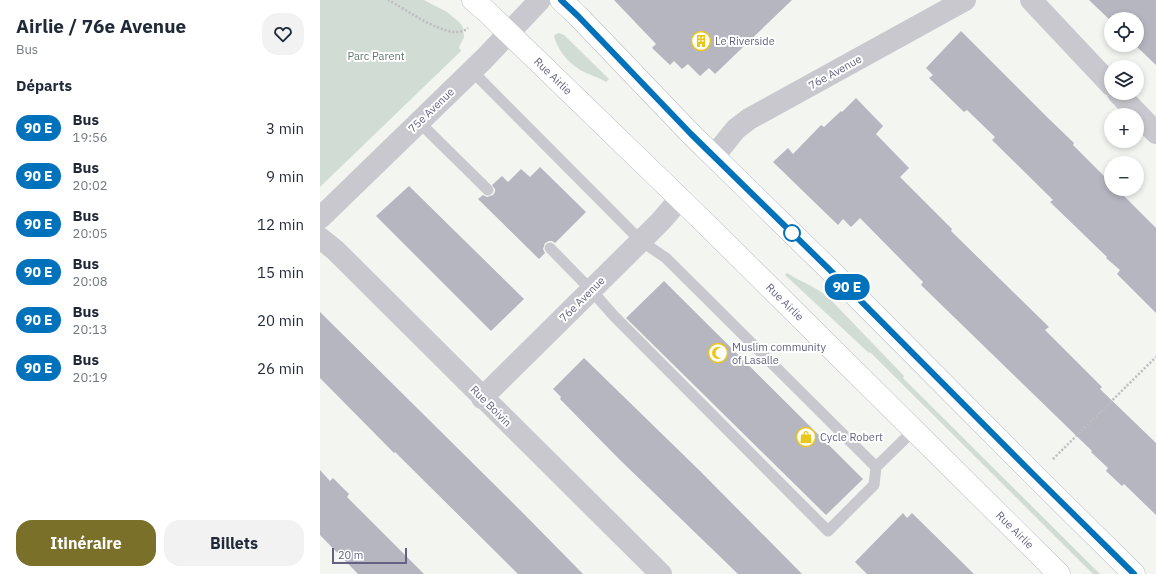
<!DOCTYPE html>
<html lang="fr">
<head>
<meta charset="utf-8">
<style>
	:root { --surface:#fff; --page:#f2f2f3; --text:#1f2937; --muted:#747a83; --accent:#7a702a }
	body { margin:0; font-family:"IBM Plex Sans",sans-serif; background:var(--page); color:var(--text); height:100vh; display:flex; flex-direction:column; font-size:15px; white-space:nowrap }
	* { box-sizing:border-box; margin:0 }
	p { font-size:13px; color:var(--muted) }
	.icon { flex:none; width:22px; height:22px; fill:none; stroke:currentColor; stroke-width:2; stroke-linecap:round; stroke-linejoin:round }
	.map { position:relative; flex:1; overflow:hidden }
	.side { display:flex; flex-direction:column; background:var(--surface); width:320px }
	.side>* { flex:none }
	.badge { padding:0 8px; border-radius:13px; font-size:14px; line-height:26px }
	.buttons { position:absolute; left:784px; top:12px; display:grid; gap:8px }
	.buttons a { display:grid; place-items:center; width:40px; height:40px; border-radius:50%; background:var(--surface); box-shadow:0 2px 6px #0003; font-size:20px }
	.scale { position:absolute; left:12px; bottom:10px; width:75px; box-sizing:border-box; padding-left:4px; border:2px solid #636282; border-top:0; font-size:11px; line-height:14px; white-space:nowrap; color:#636282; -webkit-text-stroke:3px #fff; paint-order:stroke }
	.map>.badge { position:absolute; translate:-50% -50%; box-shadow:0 0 0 2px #fff }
	h2 { padding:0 16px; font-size:15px; line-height:36px }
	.round { display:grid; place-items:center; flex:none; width:42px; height:42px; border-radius:16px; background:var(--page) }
	.head { display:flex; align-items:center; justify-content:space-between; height:68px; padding:0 16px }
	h1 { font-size:19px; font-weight:700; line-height:30px }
	.action { display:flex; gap:8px; margin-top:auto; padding:8px 16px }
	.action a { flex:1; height:46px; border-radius:16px; background:var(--accent); color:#fff; font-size:16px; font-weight:700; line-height:46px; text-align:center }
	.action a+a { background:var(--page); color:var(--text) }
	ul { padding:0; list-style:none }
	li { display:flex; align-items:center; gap:12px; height:48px; padding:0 16px }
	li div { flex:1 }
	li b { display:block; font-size:15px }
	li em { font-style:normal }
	li .badge { min-width:44px; font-weight:700; text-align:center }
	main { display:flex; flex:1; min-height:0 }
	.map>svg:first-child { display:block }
</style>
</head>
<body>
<main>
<section class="side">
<div class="head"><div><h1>Airlie / 76e Avenue</h1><p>Bus</p></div><a class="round"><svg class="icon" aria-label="heart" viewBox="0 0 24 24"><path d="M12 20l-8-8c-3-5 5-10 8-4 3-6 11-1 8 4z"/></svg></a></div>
<h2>Départs</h2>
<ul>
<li><span class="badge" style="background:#0072bc;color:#fff">90 E</span><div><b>Bus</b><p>19:56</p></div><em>3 min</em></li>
<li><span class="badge" style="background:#0072bc;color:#fff">90 E</span><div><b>Bus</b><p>20:02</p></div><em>9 min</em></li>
<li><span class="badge" style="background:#0072bc;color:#fff">90 E</span><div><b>Bus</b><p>20:05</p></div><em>12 min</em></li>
<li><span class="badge" style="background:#0072bc;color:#fff">90 E</span><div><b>Bus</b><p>20:08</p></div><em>15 min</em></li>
<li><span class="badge" style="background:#0072bc;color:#fff">90 E</span><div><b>Bus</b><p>20:13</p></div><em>20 min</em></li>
<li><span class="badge" style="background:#0072bc;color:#fff">90 E</span><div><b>Bus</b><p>20:19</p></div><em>26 min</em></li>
</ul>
<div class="action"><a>Itinéraire</a><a>Billets</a></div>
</section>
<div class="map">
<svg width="836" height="574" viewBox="0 0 836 574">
	<rect width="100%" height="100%" fill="#f2f5f0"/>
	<path fill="#d1dcd4" d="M 0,0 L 104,0 L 127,12 L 139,22 L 143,27 L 144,37 L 139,47 L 141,51 L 0,187 Z
		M 239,33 L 244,35 L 289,79 L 286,82 C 280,78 273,76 266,73 C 251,66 238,52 234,36 L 236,34 Z
		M 467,273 C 481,282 497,287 509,298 L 584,376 L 583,378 L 780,574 L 773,574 L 550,352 L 549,353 L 465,275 Z"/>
	<path fill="#b5b6c0" d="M 294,0 L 472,0 L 395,74 L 389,68 L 380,76 L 368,64 L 362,69 L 354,61 L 350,65 L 332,48 L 336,44 Z
		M 769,0 L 836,0 L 836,65 L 815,45 L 817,45 L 817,19 L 791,19 L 791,21 Z
		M 641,31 L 728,118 L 754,143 L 753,145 L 791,183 L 791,189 L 797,189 L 836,228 L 836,313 L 797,274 L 800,270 L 786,258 L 787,257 L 730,202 L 733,200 L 672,140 L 675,137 L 647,110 L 644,112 L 609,78 L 613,75 L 606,68 Z
		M 536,98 L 563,126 L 556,134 L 589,168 L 580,177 L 632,229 L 631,231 L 729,327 L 725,330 L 782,387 L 780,389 L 836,443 L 836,515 L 804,484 L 802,486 L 786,471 L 788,468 L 771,452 L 772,451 L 601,285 L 603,282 L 540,218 L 531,227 L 523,219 L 518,225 L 453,162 L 468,148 L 473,154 L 501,125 L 504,127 L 521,111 L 522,112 Z
		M 220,167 L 266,212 L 235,243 L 232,241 L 229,241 L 225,243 L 223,249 L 225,253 L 219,259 L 158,199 L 163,195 L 167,197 L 173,195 L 175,192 L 175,189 L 172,185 L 182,176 L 188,182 L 201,169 L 210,177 Z
		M 89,186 L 204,299 L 171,331 L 56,216 Z
		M 344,281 L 543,479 L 506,515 L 306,318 Z
		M 0,312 L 200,510 L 263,574 L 198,574 L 75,452 L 74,453 L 0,378 Z
		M 264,358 L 380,471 L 482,574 L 418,574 L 299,459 L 240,399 L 241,397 L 233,389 Z
		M 0,470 L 10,481 L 13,478 L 29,494 L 27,497 L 104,574 L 38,574 L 0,535 Z
		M 583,513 L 587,518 L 592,513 L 654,574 L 547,574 L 535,562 Z"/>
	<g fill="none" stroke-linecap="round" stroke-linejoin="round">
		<defs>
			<path id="secondary" d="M 153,0 L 166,11 L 383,221 L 739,574
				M 241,0 L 258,16 L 371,134 L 516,276 L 715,476 L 814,574"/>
		</defs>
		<use href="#secondary" stroke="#bdbcc4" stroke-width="23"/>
		<path stroke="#bdbdc0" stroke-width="2.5" stroke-dasharray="2 2" stroke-linecap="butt" d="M 68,0 C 85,8 131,44 148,28
			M 733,459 L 836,357"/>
		<path stroke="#c9c8ce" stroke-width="11" d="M 151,70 L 321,241 L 346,258 L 556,467 L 594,430
			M 99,122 L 168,190
			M 230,248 L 271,290 L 294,316 L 508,531 L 554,485 L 556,467"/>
		<path stroke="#c9c8ce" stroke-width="22" d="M 711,0 L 791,85
			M 798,93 L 836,133
			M 394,156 L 416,129 L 429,119 L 645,0
			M 0,238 L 15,250 L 341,574
			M 162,398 L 340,222 L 360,199"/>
		<path stroke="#c9c8ce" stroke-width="22" d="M 0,218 L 164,59 L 220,0"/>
		<use href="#secondary" stroke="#fff" stroke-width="22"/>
	</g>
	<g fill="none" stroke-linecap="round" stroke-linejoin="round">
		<defs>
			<path id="line" d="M 241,0 L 258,16 L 371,134 L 516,276 L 715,476 L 814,574"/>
		</defs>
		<use href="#line" stroke="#fff" stroke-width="9"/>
		<use href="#line" stroke="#0072bc" stroke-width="6"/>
	</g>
	<defs>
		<symbol id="building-ring" viewBox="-11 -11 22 22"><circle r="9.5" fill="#fff" stroke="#eac71b" stroke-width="1.5"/><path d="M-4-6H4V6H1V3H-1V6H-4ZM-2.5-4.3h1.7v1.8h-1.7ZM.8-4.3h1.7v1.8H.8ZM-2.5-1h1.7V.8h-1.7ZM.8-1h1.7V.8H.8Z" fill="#eac71b"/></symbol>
		<symbol id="mosque-ring" viewBox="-11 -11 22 22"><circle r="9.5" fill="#fff" stroke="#eac71b" stroke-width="1.5"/><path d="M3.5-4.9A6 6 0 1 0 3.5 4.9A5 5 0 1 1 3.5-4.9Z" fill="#eac71b"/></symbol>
		<symbol id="shop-ring" viewBox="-11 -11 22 22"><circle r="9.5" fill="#fff" stroke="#eac71b" stroke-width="1.5"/><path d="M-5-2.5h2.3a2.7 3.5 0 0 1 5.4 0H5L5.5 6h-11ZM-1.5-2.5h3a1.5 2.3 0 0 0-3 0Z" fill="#eac71b"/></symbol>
	</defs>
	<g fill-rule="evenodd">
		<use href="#building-ring" x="370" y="30" width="22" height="22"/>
		<use href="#mosque-ring" x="387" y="342" width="22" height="22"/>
		<use href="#shop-ring" x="475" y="426" width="22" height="22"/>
	</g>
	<circle fill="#fff" stroke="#0072bc" stroke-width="2" cx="472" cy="233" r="8"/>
	<g text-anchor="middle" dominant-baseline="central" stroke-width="4" stroke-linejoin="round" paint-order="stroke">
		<g font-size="11" fill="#636282" stroke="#fff" text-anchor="start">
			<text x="395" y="41">Le Riverside</text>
			<text x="412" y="347">Muslim community<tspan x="412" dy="13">of Lasalle</tspan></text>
			<text x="500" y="437">Cycle Robert</text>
		</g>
		<g font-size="11" fill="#61796b" stroke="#fff">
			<text x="56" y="56">Parc Parent</text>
		</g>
		<g font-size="11" fill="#636282" stroke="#fff">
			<text transform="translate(515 72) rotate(-29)">76e Avenue</text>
			<text transform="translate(233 76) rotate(44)">Rue Airlie</text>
			<text transform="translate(111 110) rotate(-44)">75e Avenue</text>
			<text transform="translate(262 299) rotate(-45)">76e Avenue</text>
			<text transform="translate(465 302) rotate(45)">Rue Airlie</text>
			<text transform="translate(171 406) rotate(45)">Rue Boivin</text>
			<text transform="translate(695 530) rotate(45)">Rue Airlie</text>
		</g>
	</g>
</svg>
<div class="buttons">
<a><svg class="icon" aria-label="locate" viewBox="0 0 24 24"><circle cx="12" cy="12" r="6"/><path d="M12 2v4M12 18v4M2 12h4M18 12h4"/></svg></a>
<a><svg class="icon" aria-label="layers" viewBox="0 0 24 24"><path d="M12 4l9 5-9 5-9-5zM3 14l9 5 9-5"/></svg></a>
<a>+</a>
<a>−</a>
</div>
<div class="scale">20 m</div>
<b class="badge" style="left:527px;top:287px;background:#0072bc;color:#fff">90 E</b>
</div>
</main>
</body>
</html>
